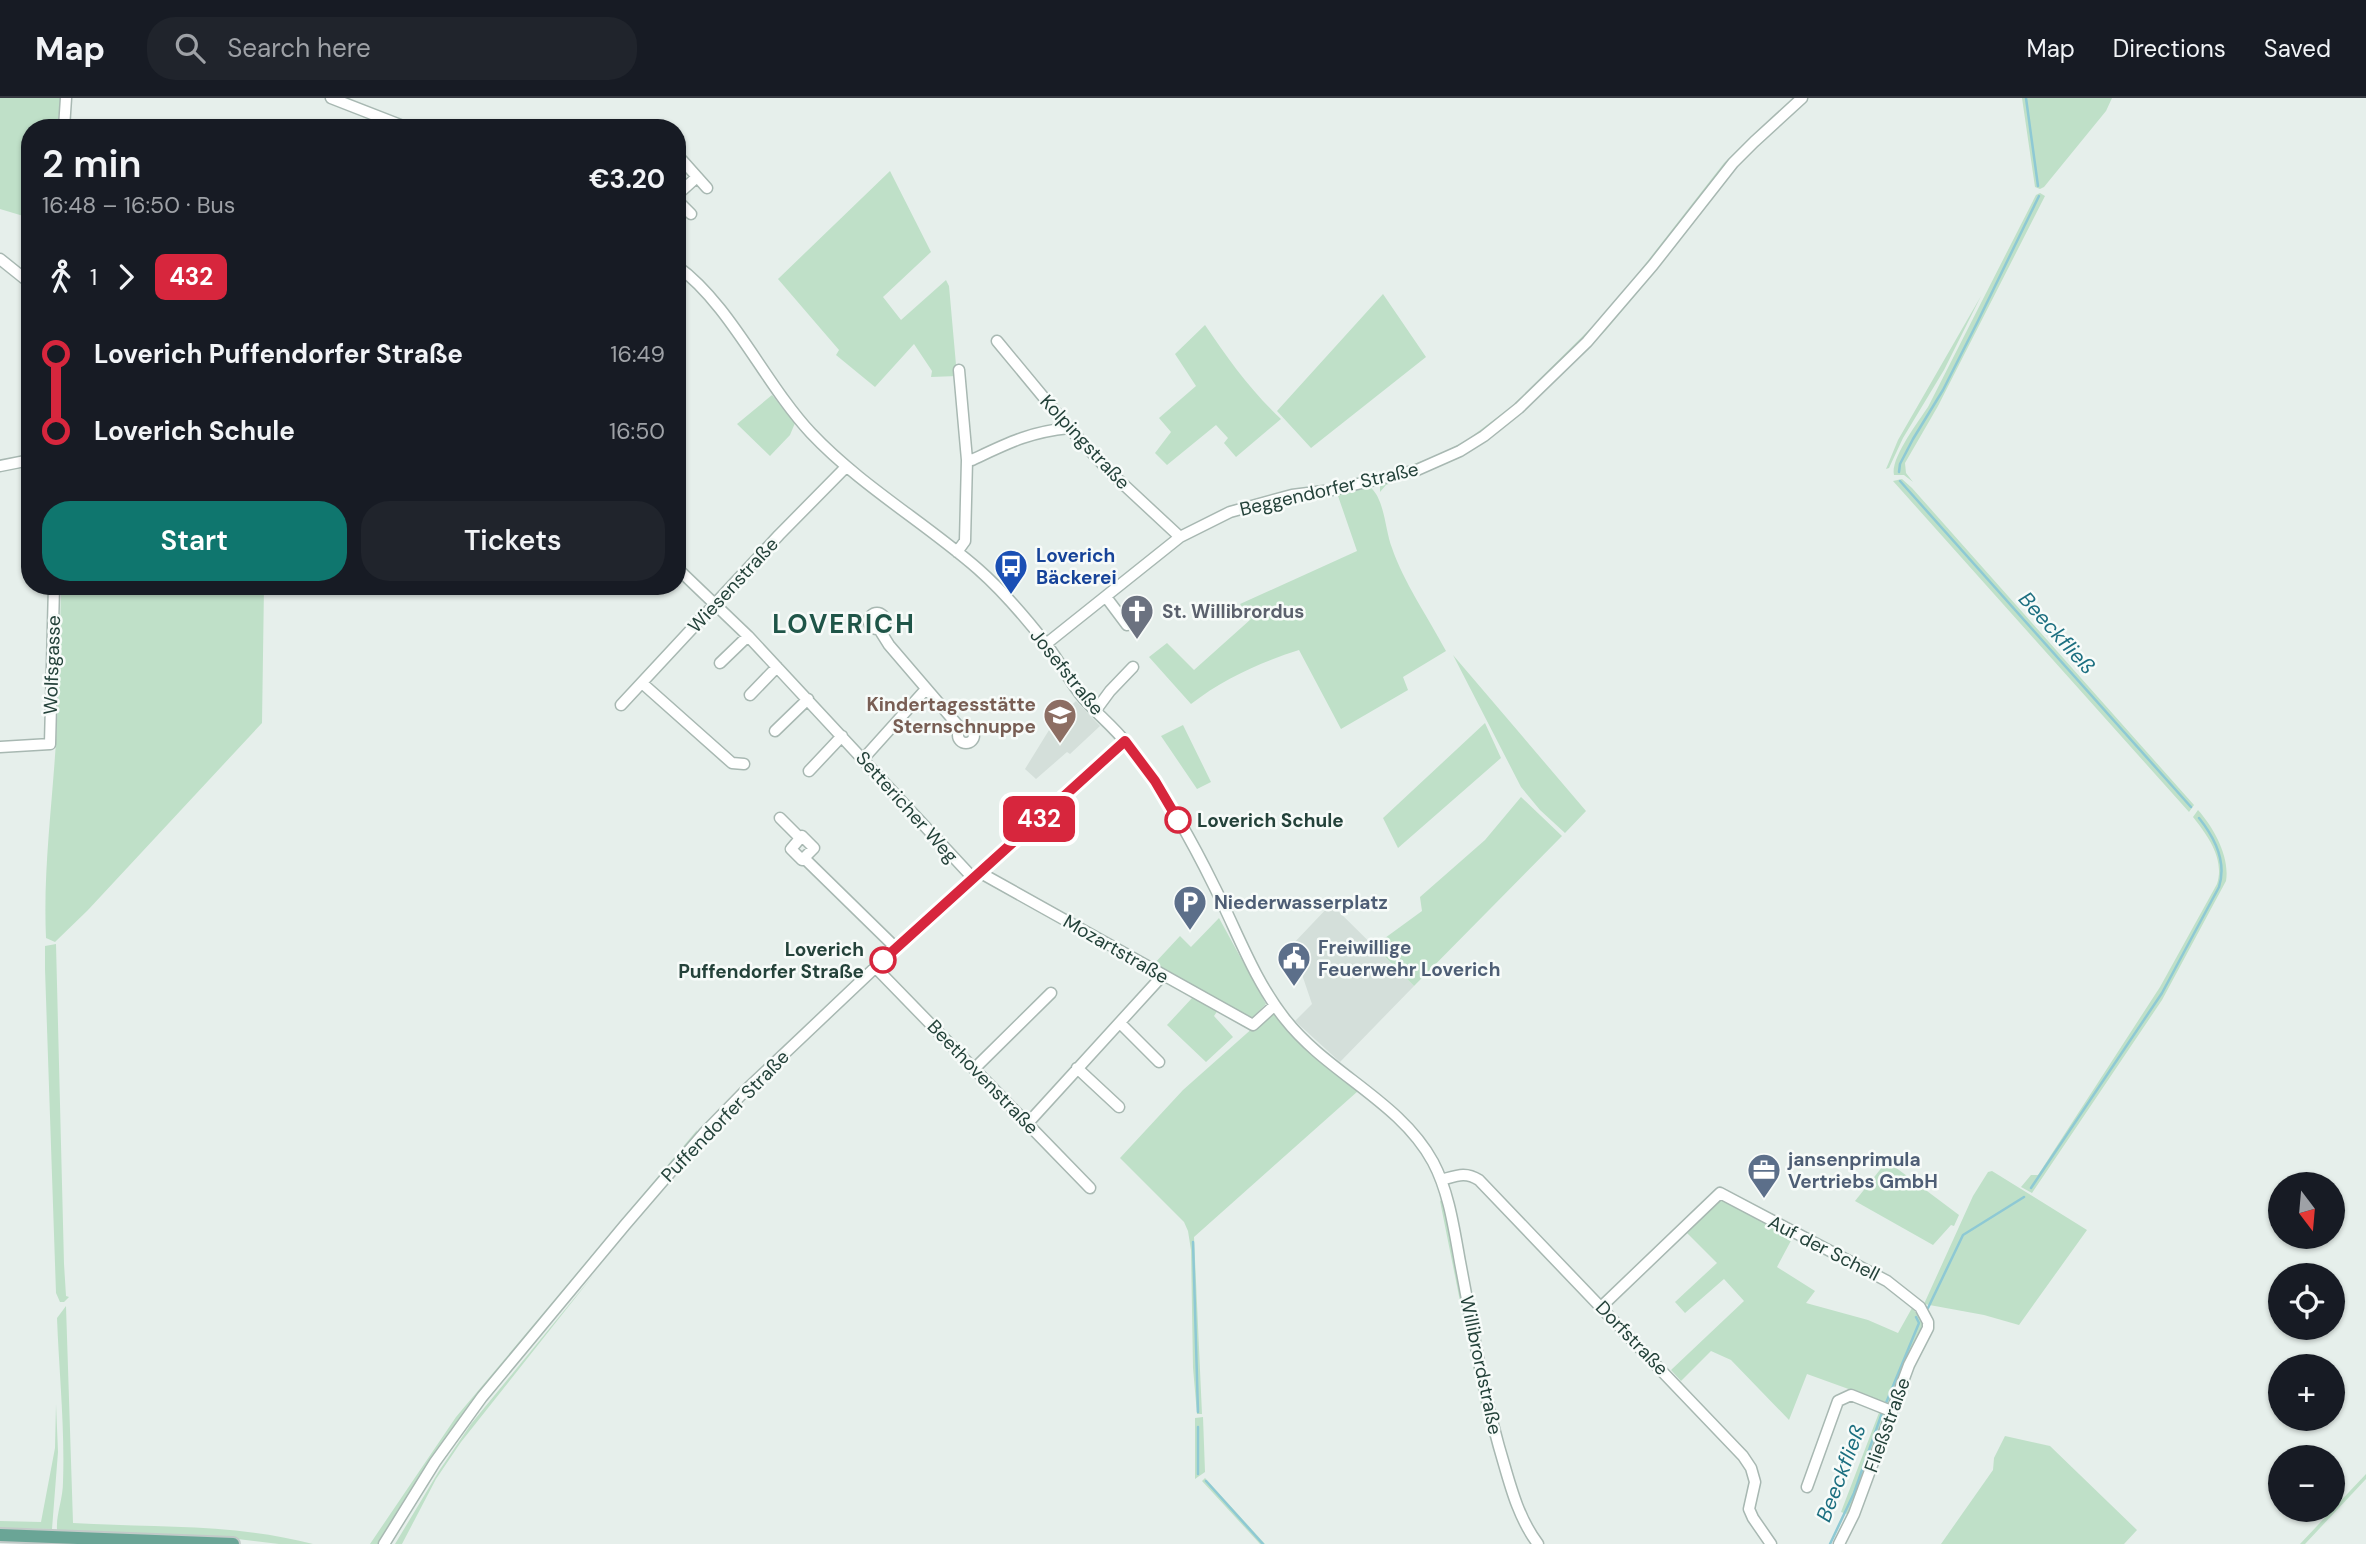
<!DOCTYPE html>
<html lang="en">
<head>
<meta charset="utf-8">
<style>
	:root { --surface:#171b24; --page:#20242c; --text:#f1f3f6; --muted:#9ea1a6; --line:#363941; --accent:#0f766e }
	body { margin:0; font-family:"DM Sans",sans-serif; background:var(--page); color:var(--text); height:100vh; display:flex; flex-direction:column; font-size:26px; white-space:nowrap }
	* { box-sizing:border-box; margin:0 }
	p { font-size:23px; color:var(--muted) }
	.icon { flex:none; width:38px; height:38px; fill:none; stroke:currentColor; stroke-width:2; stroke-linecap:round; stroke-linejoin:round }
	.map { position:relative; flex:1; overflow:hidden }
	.sheet { position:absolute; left:21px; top:21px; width:665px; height:476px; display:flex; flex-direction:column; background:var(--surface); border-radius:28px; box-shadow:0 2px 5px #0004 }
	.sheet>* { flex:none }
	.badge { padding:0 14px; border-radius:10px; font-size:24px; line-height:46px }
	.needle { width:46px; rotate:164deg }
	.buttons { position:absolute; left:2268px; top:1074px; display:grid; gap:14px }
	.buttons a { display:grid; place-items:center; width:77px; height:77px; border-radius:50%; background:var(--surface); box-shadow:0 2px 5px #0004; font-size:35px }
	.map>.badge { position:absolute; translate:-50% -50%; box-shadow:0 0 0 4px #fff }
	.legs { display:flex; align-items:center; gap:10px; height:77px; padding:0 21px; font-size:23px }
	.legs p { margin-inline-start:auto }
	.summary { display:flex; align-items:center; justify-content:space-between; height:119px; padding:0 21px }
	h1 { font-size:38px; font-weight:600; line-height:52px }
	.primary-button { display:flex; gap:14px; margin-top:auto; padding:14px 21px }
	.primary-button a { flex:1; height:80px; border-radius:28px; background:var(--accent); color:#fff; font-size:28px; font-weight:600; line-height:80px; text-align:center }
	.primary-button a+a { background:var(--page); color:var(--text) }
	ul { padding:0 21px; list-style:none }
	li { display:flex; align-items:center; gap:24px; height:77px; font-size:26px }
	li i { display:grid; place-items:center; width:10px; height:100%; margin:0 9px; background:currentColor }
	li i::after { content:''; width:18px; height:18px; margin:-9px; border:5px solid; border-radius:50%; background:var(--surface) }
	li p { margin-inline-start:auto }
	li:first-child i { background:linear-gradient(#0000 50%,currentColor 0) }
	li:last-child i { background:linear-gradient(currentColor 50%,#0000 0) }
	header { display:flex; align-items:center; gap:42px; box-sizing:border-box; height:98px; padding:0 35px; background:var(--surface); border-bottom:2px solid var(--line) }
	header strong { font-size:33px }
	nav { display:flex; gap:38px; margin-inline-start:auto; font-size:24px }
	.search { width:490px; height:63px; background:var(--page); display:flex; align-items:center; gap:18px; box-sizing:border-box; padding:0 24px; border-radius:28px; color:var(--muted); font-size:26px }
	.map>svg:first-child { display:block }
</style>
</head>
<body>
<header>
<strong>Map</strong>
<div class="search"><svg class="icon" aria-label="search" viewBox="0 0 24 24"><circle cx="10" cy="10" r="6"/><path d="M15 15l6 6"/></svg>Search here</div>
<nav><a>Map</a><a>Directions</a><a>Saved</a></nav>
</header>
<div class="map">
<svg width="2366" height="1446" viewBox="0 0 2366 1446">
	<rect width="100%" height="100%" fill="#e6efeb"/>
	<path fill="#d4dfda" d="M 1076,603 L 1100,628 L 1070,656 L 1067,654 L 1036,681 L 1025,671 L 1054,624 Z
		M 1331,806 L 1414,888 L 1340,964 L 1295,923 L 1312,906 L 1292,847 Z"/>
	<path fill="#bfe0c8" d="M 0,0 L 61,0 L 57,30 L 30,30 L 30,120 L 0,111 Z
		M 1793,0 L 1796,0 L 1576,250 L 1500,321 L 1458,350 L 1416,368 L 1368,381 L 1336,386 L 1398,372 L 1438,357 L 1467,342 L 1511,309 L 1595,226 L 1625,192 L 1724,65 Z
		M 2022,0 L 2112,0 L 2106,13 L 2044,89 L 2040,91 L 2035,89 Z
		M 890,73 L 931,154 L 883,199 L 901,222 L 946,182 L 949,188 L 957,278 L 931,279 L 932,273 L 914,246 L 875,289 L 836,257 L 839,252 L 778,181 Z
		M 2040,95 L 2045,98 L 1938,308 L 1905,365 L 1906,375 L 1913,384 L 1904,377 L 1894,377 C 1890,361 1918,324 1928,309 L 2036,97 Z
		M 1652,173 L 1655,174 L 1606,232 L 1573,265 L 1495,336 L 1457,361 L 1386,387 L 1380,394 L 1380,387 L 1382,385 L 1407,379 L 1447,363 L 1575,260 L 1612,222 Z
		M 1383,196 L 1426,259 L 1311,350 L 1277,313 Z
		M 1981,198 L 1944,272 L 1903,340 L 1889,370 L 1886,371 L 1898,342 Z
		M 1205,227 C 1228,261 1251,293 1281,321 L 1236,359 L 1224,345 L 1228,340 L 1216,327 L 1167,367 L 1155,355 L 1171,334 L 1159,320 L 1196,288 L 1175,256 Z
		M 772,297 L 795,325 L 790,337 L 770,358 L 737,326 Z
		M 1902,381 L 1912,390 L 2194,707 L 2189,714 L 1893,383 Z
		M 1370,389 C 1385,401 1385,433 1392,450 C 1403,483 1429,521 1446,553 L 1403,579 L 1408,592 L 1341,631 L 1299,552 C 1261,564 1223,581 1191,606 L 1149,559 L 1167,545 L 1194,572 L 1251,521 L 1240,506 L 1357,453 L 1337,395 Z
		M 61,488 L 264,488 L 262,625 L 88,812 L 55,844 L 46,840 C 43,774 52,709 56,643 C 59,592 60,540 61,488 Z
		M 1453,557 L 1586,713 L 1565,735 L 1540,712 L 1521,689 Z
		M 1485,625 L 1501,660 L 1398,750 L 1383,720 Z
		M 1183,627 L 1211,684 L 1197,691 L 1161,638 Z
		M 1521,699 L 1562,738 L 1414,888 L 1374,848 L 1422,813 L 1420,799 L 1485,742 Z
		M 2198,712 C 2214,730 2230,759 2226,783 L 2162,902 L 2032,1095 L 2021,1089 L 2031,1077 L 2038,1077 L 2160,889 L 2217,786 C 2225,761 2208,738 2193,719 Z
		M 1219,820 L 1266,906 L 1250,922 L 1153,867 L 1180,838 L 1191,849 Z
		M 56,846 L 64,1166 L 66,1198 L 69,1199 L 64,1204 L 60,1204 L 56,1195 L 45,871 L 45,848 Z
		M 1193,899 L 1218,912 L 1214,918 L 1233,939 L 1206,964 L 1167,927 Z
		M 1273,912 C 1295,945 1327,967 1358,993 L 1194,1139 L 1202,1316 L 1197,1316 L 1193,1270 L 1191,1152 L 1188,1133 L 1184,1124 L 1120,1060 L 1183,992 Z
		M 697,1032 L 696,1038 L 609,1139 L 441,1349 L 378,1446 L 370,1446 L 456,1319 Z
		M 1887,1063 L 1959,1117 L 1954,1128 L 1951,1127 L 1933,1147 L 1855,1103 Z
		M 1992,1073 L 2087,1132 L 2019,1227 L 1984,1217 L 1924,1206 L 1973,1098 L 1988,1074 Z
		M 1443,1101 L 1486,1315 L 1483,1318 L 1440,1103 Z
		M 1722,1102 L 1794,1137 L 1777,1169 L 1815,1193 L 1806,1205 L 1868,1222 L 1898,1235 L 1912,1210 L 1923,1223 L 1923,1234 L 1890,1306 L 1807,1276 L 1789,1322 L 1731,1262 L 1711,1253 L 1681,1283 L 1671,1272 L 1744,1203 L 1724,1181 L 1685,1215 L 1675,1204 L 1717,1165 L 1686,1134 L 1614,1202 L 1610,1211 L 1605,1207 L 1713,1104 Z
		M 595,1175 L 461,1344 L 436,1381 L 402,1446 L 395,1446 L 439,1373 L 471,1326 Z
		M 66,1208 L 73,1425 C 156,1430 232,1425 313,1446 L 279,1446 L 213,1438 L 57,1432 C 56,1416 63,1401 63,1384 C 65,1330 59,1274 57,1220 Z
		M 56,1306 L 58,1354 L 52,1431 L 0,1430 L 0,1423 L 41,1424 L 55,1350 Z
		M 1880,1312 L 1887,1317 L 1850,1417 L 1841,1414 Z
		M 1203,1319 L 1205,1374 L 1195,1381 L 1195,1320 Z
		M 2005,1338 L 2050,1348 L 2137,1432 L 2124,1446 L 1941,1446 L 1993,1372 L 1994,1360 Z
		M 2366,1376 L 2366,1381 L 2305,1446 L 2300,1446 Z
		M 1205,1380 L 1265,1446 L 1260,1446 L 1202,1383 Z"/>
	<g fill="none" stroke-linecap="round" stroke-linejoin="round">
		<path stroke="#8ec9d4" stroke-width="2.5" d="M 2026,0 L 2038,88
			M 1899,374 L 1900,366 L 1913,341 L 1943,292 L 1977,225 L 2039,98
			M 1900,383 L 2191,709
			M 2031,1090 L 2162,895 L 2219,789 C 2227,764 2215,740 2199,720
			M 1193,1144 L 1198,1314
			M 1928,1210 L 1963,1137 L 2024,1099
			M 1886,1305 L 1919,1225 L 1916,1219
			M 1198,1329 L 1198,1376
			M 1206,1383 L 1263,1446
			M 1830,1446 L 1854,1395 L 1882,1315"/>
		<defs>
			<path id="minor" d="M 331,0 L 408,30
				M 64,30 L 66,0
				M 682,62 L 707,90
				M 677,97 L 697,79
				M 677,102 L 691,116
				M 0,161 L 30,185
				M 677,168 C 730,206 765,286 811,335 C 860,387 924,424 978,471 C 1003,493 1026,520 1047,547 C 1060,564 1070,584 1083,600 C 1097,616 1114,629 1127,646 C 1162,689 1190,739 1214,788 C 1237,833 1254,882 1285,921 C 1327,975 1400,1003 1433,1064 C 1449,1094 1454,1131 1460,1164 C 1473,1232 1484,1300 1504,1366 C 1512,1394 1520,1422 1538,1446
				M 997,243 L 1069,330 L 1109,373 L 1180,439
				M 967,362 L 972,362 C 1008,345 1029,334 1069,330
				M 0,368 L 30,362
				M 957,454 L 965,443 L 967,362 L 959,272
				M 677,470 L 748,538 L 972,779
				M 1106,499 L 1127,527
				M869 523a8 8 0 1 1 16 0a8 8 0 1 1-16 0Z
				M 879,531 L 889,547 L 961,631
				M 1046,546 L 1180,439 L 1230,414 L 1292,397 L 1332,392 L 1417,372 L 1460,353 L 1484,338 L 1519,310 L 1587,244 L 1653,167 L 1733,65 L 1754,44 L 1802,0
				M 720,565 L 748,538
				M 642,585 L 732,665 L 744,666
				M 750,597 L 777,569
				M 621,607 L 779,437 L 846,369
				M 1096,612 L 1110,593 L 1133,569
				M958 637a8 8 0 1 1 16 0a8 8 0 1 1-16 0Z
				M 775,633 L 808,601
				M 0,649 L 50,646 L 54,488
				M 864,660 L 926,591
				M 809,673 L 842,638
				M 780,720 L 800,740
				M 802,738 L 814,750 L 802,762 L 791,751 Z
				M 804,760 L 896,850
				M 979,774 L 1253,927 L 1275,907
				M 875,869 L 1090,1090
				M 1120,925 L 1159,964
				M 1077,970 L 1119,1009
				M 974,971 L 1051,895
				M 1028,1025 L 1163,877
				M 1441,1082 C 1456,1078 1465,1073 1479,1082 L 1743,1358 L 1751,1370 L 1755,1384 L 1749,1411 L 1753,1420 L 1771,1446
				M 1601,1209 L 1720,1095 L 1887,1183 L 1920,1209 L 1928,1224 L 1928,1230 L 1909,1267 L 1854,1416 L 1839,1446
				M 1807,1389 L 1838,1303 L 1851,1297 L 1891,1313
				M 384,1446 L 435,1364 L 482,1299 L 625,1127 L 705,1034 L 747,991 L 899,847 L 1125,643"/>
			<path id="major" d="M 0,1437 L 233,1446"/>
		</defs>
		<use href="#minor" stroke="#a8b8b2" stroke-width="13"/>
		<use href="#major" stroke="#c2cac8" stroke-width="16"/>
		<use href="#minor" stroke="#fff" stroke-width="10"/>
		<use href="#major" stroke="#6aa596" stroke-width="12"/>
	</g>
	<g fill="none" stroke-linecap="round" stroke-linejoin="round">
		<defs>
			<path id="line-1" d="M 883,862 L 1125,643 L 1155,683 L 1178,722"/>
		</defs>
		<use href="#line-1" stroke="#fff" stroke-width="16"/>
		<use href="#line-1" stroke="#d7263d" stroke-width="10"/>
	</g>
	<defs>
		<symbol id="bus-pin" viewBox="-11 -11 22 30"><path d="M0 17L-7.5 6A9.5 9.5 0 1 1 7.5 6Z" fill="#1a4fb4" stroke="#f7fbf9"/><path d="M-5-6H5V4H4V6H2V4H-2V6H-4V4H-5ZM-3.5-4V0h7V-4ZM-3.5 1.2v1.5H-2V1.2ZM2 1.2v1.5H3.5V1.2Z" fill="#fff"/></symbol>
		<symbol id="church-pin" viewBox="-11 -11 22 30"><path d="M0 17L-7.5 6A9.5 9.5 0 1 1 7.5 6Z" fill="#6b7280" stroke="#f7fbf9"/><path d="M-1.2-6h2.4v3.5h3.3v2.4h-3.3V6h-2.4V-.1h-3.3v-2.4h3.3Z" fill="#fff"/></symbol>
		<symbol id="school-pin" viewBox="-11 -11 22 30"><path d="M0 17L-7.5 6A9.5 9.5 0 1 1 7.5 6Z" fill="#8d6e63" stroke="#f7fbf9"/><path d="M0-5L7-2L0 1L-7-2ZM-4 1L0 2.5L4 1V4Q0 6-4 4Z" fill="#fff"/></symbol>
		<symbol id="parking-pin" viewBox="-11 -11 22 30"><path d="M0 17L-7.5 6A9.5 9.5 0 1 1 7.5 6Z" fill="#5c6f8a" stroke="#f7fbf9"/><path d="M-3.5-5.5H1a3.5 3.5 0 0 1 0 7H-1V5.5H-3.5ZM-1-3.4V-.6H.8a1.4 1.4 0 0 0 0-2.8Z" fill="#fff"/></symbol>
		<symbol id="civic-pin" viewBox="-11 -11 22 30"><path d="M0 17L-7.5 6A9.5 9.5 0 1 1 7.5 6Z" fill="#5c6f8a" stroke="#f7fbf9"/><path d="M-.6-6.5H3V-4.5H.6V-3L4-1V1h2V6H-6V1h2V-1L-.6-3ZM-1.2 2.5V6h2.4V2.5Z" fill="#fff"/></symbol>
		<symbol id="office-pin" viewBox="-11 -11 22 30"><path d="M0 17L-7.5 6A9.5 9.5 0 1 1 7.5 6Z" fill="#5c6f8a" stroke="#f7fbf9"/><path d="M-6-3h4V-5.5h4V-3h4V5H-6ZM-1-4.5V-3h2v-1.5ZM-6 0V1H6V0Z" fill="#fff"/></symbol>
	</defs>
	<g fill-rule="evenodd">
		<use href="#bus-pin" x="992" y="449" width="38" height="52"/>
		<use href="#church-pin" x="1118" y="494" width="38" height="52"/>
		<use href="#school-pin" x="1041" y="598" width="38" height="52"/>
		<use href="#parking-pin" x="1171" y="785" width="38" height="52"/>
		<use href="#civic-pin" x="1275" y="841" width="38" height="52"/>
		<use href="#office-pin" x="1745" y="1053" width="38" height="52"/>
	</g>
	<g fill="#fff" stroke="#d7263d" stroke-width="3.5">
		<circle cx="1178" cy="722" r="12"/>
		<circle cx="883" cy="862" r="12"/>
	</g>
	<g text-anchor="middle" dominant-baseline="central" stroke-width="5" stroke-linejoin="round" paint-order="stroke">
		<g font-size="19" fill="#24423a" stroke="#f7fbf9">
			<text transform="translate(1085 344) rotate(47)">Kolpingstraße</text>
			<text transform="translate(1329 391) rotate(-13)">Beggendorfer Straße</text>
			<text transform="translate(733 487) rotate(-47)">Wiesenstraße</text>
			<text transform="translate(52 567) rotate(-88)">Wolfsgasse</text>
			<text transform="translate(1067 574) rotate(51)">Josefstraße</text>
			<text transform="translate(907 709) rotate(48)">Settericher Weg</text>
			<text transform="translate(1116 851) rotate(30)">Mozartstraße</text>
			<text transform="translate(983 979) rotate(46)">Beethovenstraße</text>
			<text transform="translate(725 1018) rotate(-46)">Puffendorfer Straße</text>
			<text transform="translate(1824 1150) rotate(27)">Auf der Schell</text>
			<text transform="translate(1632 1240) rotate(46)">Dorfstraße</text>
			<text transform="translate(1481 1267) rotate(78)">Willibrordstraße</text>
			<text transform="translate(1887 1327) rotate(-70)">Fließstraße</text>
		</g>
		<g font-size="19" font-weight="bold" fill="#164399" stroke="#f7fbf9" text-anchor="start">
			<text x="1036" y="457">Loverich<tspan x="1036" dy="22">Bäckerei</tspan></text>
		</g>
		<g font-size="19" font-weight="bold" fill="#5b616d" stroke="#f7fbf9" text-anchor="start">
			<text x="1162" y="513">St. Willibrordus</text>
		</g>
		<g font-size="19" font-weight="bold" fill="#785e54" stroke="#f7fbf9" text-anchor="end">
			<text x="1036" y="606">Kindertagesstätte<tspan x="1036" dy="22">Sternschnuppe</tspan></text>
		</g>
		<g font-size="19" font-weight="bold" fill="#24423a" stroke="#f7fbf9" text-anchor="start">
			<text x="1197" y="722">Loverich Schule</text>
			<text x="864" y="851" text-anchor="end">Loverich<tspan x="864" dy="22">Puffendorfer Straße</tspan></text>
		</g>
		<g font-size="19" font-weight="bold" fill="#4e5e75" stroke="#f7fbf9" text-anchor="start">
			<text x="1214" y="804">Niederwasserplatz</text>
			<text x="1318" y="849">Freiwillige<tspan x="1318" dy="22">Feuerwehr Loverich</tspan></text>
			<text x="1788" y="1061">jansenprimula<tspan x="1788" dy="22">Vertriebs GmbH</tspan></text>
		</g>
		<g font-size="21" font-style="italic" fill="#1c6f80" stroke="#f7fbf9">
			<text transform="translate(2057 535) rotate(48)">Beeckfließ</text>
			<text transform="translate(1841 1375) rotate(-69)">Beeckfließ</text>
		</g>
		<g font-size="26" font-weight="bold" letter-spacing="2" fill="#1f5548" stroke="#f7fbf9">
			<text x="844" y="526">LOVERICH</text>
		</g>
	</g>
</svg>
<div class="buttons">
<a><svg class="needle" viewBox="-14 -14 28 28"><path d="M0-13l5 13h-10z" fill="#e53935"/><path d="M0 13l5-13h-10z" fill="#9ea1a6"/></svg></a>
<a><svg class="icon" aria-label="locate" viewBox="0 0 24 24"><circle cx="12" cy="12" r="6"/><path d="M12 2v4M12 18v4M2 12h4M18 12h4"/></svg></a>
<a>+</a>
<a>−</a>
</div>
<b class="badge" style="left:1039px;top:721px;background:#d7263d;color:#fff">432</b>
<section class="sheet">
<div class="summary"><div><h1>2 min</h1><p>16:48 – 16:50 · Bus</p></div><b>€3.20</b></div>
<div class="legs"><svg class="icon" aria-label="walk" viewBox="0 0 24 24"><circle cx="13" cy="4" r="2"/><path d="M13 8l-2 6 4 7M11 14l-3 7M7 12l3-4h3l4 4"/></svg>1<svg class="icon" aria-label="forward" viewBox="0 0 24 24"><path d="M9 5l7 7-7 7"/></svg><b class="badge" style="background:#d7263d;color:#fff">432</b></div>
<ul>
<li><i style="color:#d7263d"></i><b>Loverich Puffendorfer Straße</b><p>16:49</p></li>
<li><i style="color:#d7263d"></i><b>Loverich Schule</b><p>16:50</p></li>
</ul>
<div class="primary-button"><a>Start</a><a>Tickets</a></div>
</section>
</div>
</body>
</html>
